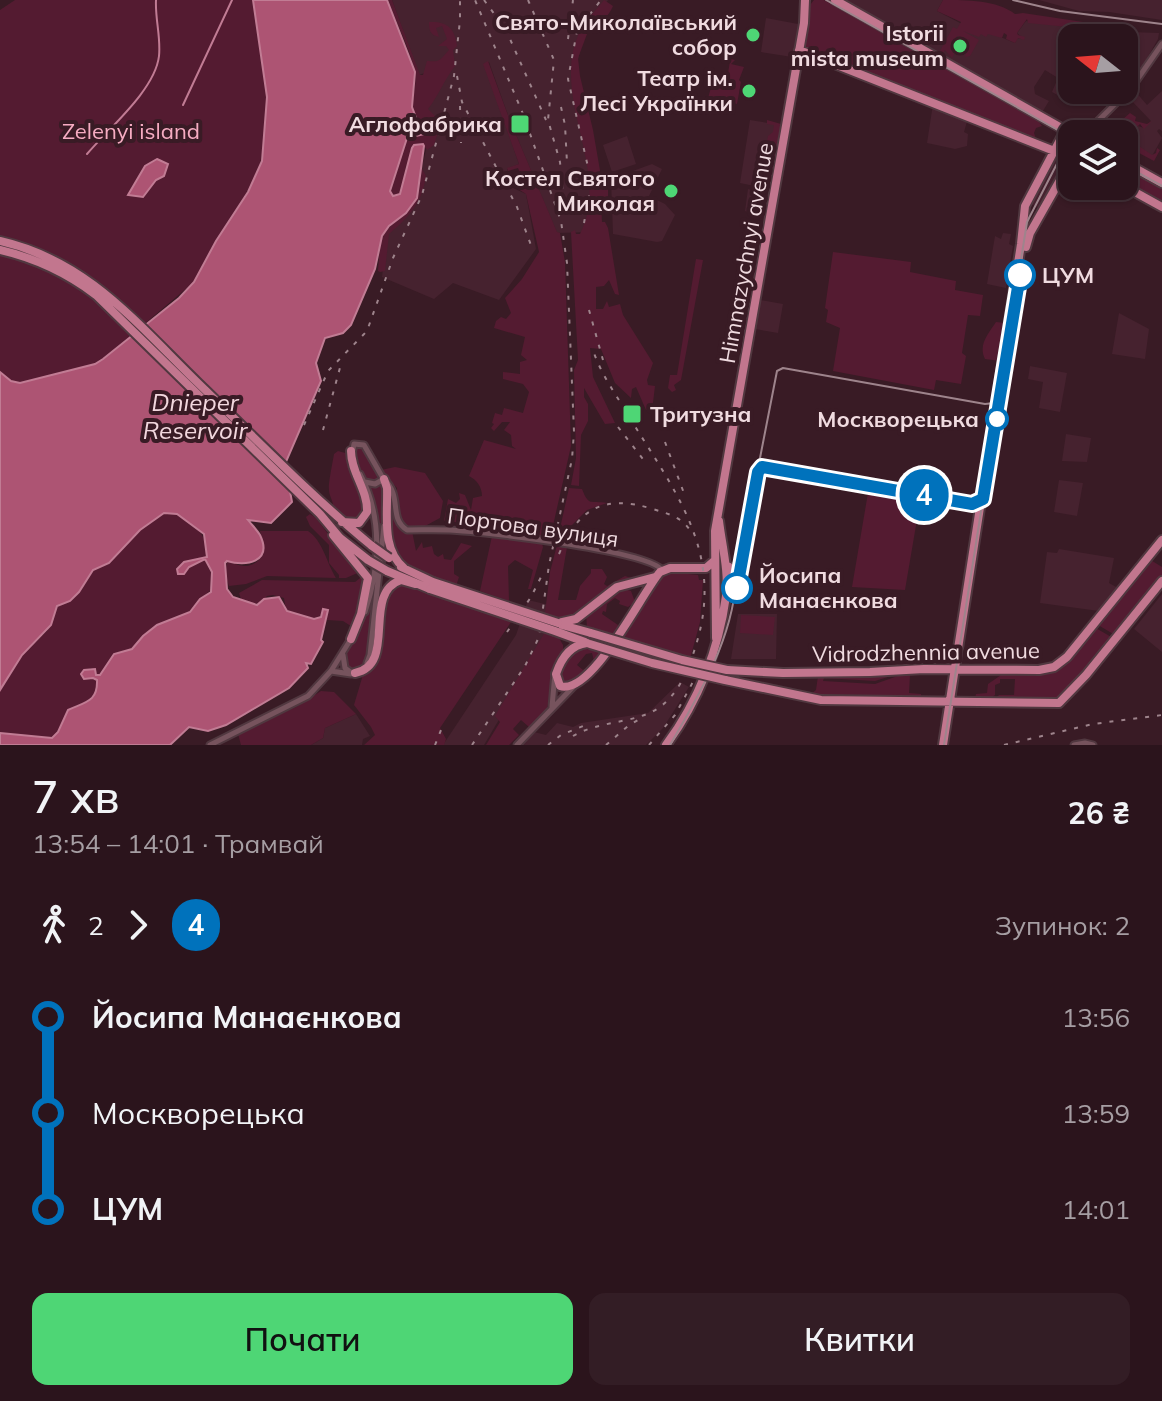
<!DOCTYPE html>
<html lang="uk">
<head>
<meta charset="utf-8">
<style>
	:root { --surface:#2b141c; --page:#331d25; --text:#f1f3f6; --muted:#a69ea3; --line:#47333b; --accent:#4ed675 }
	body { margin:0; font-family:Mulish,sans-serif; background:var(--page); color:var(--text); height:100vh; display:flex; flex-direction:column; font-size:30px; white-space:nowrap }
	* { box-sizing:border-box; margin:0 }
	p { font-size:26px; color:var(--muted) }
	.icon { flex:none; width:44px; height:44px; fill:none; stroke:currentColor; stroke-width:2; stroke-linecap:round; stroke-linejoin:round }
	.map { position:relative; height:745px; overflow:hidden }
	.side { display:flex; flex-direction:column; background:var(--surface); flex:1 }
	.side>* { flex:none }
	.badge { padding:0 16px; border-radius:26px; font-size:28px; line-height:52px }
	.needle { width:52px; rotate:287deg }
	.fabs { position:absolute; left:1058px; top:24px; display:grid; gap:16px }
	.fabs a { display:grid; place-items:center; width:80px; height:80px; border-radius:16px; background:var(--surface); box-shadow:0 2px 6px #0004,0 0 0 2px var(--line); font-size:40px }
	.map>.badge { position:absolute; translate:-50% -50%; box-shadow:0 0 0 4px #fff }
	.legs { display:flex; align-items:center; gap:12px; height:88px; padding:0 32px; font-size:26px }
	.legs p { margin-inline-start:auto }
	.summary { display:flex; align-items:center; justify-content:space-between; height:136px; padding:0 32px }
	h1 { font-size:44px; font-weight:600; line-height:60px }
	.primary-button { display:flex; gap:16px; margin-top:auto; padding:16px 32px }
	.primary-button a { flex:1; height:92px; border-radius:16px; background:var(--accent); color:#111; font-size:32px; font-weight:600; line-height:92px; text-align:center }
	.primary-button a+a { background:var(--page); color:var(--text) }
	ul { padding:0 32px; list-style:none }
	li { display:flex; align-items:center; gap:28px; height:96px; font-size:30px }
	li i { display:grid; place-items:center; width:12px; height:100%; margin:0 10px; background:currentColor }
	li i::after { content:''; width:20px; height:20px; margin:-10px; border:6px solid; border-radius:50%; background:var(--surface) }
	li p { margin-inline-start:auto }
	li:first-child i { background:linear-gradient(#0000 50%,currentColor 0) }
	li:last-child i { background:linear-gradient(currentColor 50%,#0000 0) }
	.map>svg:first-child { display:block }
</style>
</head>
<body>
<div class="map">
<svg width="1162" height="745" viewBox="0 0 1162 745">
	<rect width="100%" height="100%" fill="#391b25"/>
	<path fill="#46222f" d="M 392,0 L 608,0 L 585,31 L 577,64 L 597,163 L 591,232 L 557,233 L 509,118 L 489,62 L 484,64 L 519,164 L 507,169 L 513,188 L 526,194 L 536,249 L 499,300 L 453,283 L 434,299 L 382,277 L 387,234 L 422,166 L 427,146 L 426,109 L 452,63 L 419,75 Z
		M 839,0 L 943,0 L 937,11 L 981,34 L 993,34 L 1015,43 L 1017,38 L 1024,39 L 1017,33 L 1026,21 L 1100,31 L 1159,33 L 1158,39 L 1137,76 L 1124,67 L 1124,38 L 1072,38 L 1072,90 L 1080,90 L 1079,92 L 1087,95 L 1086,98 L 1083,105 L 1080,104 L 1078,106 L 1052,92 L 1058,78 L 1045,70 L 1034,87 L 1035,94 L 1049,101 L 1041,114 Z
		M 1039,0 L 1162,0 L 1162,20 L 1109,12 L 1079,11 Z
		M 766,18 L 798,24 L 792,57 L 761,52 Z
		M 1135,91 L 1147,105 L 1162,91 L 1162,131 L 1159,129 L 1157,131 L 1162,138 L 1152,156 L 1126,138 L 1138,126 L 1144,128 L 1151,121 L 1129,98 L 1121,105 L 1119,103 Z
		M 933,104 L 968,118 L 964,132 L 968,134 L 967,146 L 955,149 L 927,143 Z
		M 750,120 L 780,125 L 769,189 L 740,183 Z
		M 627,136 L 636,164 L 612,172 L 603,145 Z
		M 1054,153 L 1069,158 L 1040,209 L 1028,202 Z
		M 652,164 L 662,169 L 649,196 L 665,204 L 675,215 L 662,241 L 657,242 L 613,234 L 611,179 Z
		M 748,189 L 767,195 L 764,217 L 745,211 Z
		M 1003,233 L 1011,234 L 1009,244 L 1013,246 L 1006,288 L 987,284 L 995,236 L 1001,239 Z
		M 760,300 L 783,304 L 778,333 L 755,329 Z
		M 1119,313 L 1149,329 L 1145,359 L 1112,354 Z
		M 1030,366 L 1067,373 L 1060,412 L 1039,408 L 1043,382 L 1028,379 Z
		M 1066,434 L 1091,438 L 1087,462 L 1062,461 Z
		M 1059,480 L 1083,483 L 1077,516 L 1054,512 Z
		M 1059,549 L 1114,558 L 1109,583 L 1118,588 L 1099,611 L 1040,603 L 1047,552 L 1057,553 Z
		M 1162,594 L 1162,652 L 1134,629 Z
		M 528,600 L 549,605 L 543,645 L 484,745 L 443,745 L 516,635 Z
		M 738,614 L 777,614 L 776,659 L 731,659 Z
		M 680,682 L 689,687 L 663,728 L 646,745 L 521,745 L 534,732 L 546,735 L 557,723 L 573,727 L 581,723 L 648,713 Z
		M 356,714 L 370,736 L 363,739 L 362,745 L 311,745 L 323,738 L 325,728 Z"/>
	<path fill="#541b31" d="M 15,0 L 253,0 L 267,97 L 265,141 L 258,173 L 194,282 L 103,359 L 95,364 L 20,383 L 12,381 L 0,372 L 0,10 Z
		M 387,0 L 392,0 L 420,75 L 423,75 L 427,61 C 441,62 439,61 449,50 L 446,46 L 438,46 L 447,39 L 442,26 L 436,28 L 439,37 C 430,35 429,30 429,22 C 447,21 455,28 457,46 L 453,50 L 455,66 C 444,80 439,95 428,109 L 441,122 L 434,145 L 427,150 L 424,146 L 406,166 L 403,186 L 398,196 L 391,195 L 390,191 L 407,138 L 424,128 C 403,108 418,95 415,73 C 412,54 395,19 387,0 Z
		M 604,0 L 613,6 C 609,17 599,22 594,32 L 587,34 L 578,58 L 580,76 L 593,130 L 602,182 L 608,185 L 608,201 L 601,201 L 602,222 L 605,222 L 608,228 L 619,295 L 615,294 L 609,280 L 604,286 L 596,287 L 596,309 L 603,309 L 607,301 L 609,307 L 620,304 L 623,315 L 653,363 L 647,380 L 648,385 L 655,386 L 652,411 L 646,410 L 636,387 L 632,389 L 631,398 L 615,383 L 601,349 L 590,348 L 593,377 L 615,423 L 605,424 L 584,388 L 584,397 L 588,404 L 588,421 L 581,435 L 579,486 L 571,485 L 576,458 L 574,370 L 578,360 L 571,232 L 575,230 L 576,234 L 580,234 C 613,168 547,96 581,29 C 587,19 597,9 604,0 Z
		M 814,0 L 824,0 L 1056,129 L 1055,131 L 1039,122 L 1042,126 L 1036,128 L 1034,133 L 1036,139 L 1031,138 L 804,50 C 800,36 804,10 814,0 Z
		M 943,0 C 967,0 997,0 1015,14 L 1023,13 L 1130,29 L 1138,32 L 1138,34 L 1028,23 L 1027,19 L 1017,33 L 1018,35 L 1025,37 L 1024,40 L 1018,38 L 1015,43 L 1006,39 L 1007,35 L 1004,33 L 1002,38 L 988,34 L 986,37 L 981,34 L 979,37 L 963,31 L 979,40 L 970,56 L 965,57 L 970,40 L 957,36 L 950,49 L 956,51 L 952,58 L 945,50 L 943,53 L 940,51 L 953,27 L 957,29 L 961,22 L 937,11 Z
		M 719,56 L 735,60 L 731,64 L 744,67 L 739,80 L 741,82 L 737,104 L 733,103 L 732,110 L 709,107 L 708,98 L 714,77 L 727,79 L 730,61 L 719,58 Z
		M 488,61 L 509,118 L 557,232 L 560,233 L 565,262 L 571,446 L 550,539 L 460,529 L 461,523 L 448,521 L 447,519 L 444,521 L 448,499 L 456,503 L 460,499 L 459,493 L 465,495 L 471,510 L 473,498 L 482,496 C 482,487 477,480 469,476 L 484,440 L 516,449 L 512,446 L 511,435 L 504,430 L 510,422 L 502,422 L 494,431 L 491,428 L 494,424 L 492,423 L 495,413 L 502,415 L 504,408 L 523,413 L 529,392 L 523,384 L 503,379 L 503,372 L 520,374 L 520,362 L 527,360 L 521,355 L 525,337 L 494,328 L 496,321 L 501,317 L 506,319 L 511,313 L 505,298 L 522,279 L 539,252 L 526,194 L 512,185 L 523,181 L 518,168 L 508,171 L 507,168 L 519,164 L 483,64 Z
		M 1130,113 L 1136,117 L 1135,121 L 1147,124 L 1152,121 L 1144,129 L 1140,124 L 1134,130 L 1130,125 L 1125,133 L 1129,130 L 1132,133 L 1127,138 L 1152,155 L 1156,153 L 1157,148 L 1160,150 L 1154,161 L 1124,145 L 1125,134 L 1106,134 Z
		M 767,120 L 781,124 L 773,172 L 769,171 L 769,167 L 764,166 L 762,168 L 768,136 L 773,132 L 774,125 L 767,124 Z
		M 420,165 L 426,176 C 422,203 409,217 389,234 L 385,271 L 380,272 L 378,271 L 380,242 L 385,231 L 406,213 L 417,198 Z
		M 1124,168 L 1162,189 L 1162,205 L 1124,184 Z
		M 833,252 L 911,262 L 910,272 L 956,281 L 955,290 L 983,295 L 980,316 L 968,315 L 962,353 L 966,356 L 961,384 L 936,380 L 934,390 L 833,371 L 840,328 L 826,322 L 828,310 L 825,308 Z
		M 696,259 L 703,260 L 681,380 L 674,385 L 676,390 L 672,392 L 668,388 L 670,375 L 677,375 Z
		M 996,322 L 1005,323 L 1000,361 L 985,359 C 978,345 988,334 996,322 Z
		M 356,445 L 362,445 L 377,471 L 377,481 L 368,480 L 359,470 L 353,451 Z
		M 338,451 L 349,454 L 351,470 L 365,507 L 361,519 L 350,522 L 329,507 L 333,504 C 332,499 329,495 329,490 C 328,484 333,461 334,454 Z
		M 395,467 L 425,473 L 443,501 L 440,518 C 427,524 416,535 402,524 L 397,512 L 397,488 L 381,470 Z
		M 369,485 L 382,487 L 383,528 L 369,653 L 363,665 L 354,670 L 347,667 L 345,658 C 349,643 361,629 367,614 C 382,574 386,524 369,485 Z
		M 869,487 L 921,496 L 905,590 L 852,587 Z
		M 569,488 L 582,489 C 589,507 590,500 607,503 L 587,510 L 561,536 L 559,533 Z
		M 390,490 C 396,510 388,522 412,531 L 416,551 L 422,542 L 423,548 L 432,546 L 434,554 L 438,557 L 443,554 L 444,559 L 451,560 L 461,543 L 472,546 L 454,561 L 454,574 L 459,577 L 456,586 L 433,579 L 400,563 L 391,541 Z
		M 170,512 C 192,518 207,534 208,556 L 205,559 L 212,572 L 212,589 L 197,602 L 196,613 L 152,629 L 143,636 L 132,649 L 114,654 L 100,676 L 96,676 L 91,668 L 82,676 L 97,680 C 98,702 85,702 68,710 L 58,732 L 52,738 L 0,733 L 0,690 L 22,655 L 47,631 L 57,606 L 70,601 L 93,570 L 109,563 L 140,530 L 164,513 Z
		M 310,514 L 316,518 L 346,558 L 362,571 L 346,578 L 339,578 L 339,575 L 329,563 L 329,545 L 310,526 L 306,517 Z
		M 260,531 L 308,531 C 323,541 327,564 336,578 L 267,576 L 246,584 L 229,586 L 225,575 L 227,562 C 242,565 250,572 263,555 L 264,549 Z
		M 492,536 L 542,544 L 543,547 L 531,589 L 528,589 L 533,570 L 515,560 L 508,566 L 509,601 L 480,591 Z
		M 557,545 L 567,547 L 558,600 L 576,600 L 580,586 L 591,573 L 591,569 L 602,569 L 607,577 L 604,584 L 607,586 L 625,576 L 634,579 C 626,581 618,582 611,588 C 590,603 573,628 545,613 L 550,572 Z
		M 1149,559 L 1162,567 L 1162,578 L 1115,635 L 1098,625 L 1137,575 L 1139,577 L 1149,565 Z
		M 669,572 L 698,575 L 699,580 L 703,580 L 700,622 L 690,659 L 620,637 L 660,576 Z
		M 364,575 L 365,580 L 354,628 L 343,621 L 327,620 L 327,609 C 313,626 305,615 286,611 L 284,598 L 273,595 L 267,596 L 261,603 L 250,604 L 241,599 L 239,593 L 262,580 L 355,582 Z
		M 401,584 L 511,622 L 440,728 L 446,739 L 444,745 L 364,745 L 375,735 L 371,727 L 354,705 L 362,678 L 360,674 L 367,672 L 373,664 L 386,600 L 390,591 Z
		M 622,588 L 631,591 L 635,602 L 628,607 L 619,604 L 620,601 L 615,598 L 607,604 L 606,612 L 603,611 L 602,614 L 618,625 C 615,642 603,654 590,666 L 594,661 L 592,653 L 586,654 L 577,665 L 583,670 L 588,668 L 577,681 L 563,686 L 558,671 L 576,647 L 593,647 L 599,632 L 587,627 L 586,614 Z
		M 741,615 L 775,617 L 773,635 L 740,633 Z
		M 1094,627 L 1113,638 L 1061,700 L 995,699 L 999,695 L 1014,695 L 1015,679 L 1000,679 L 1000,683 L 995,685 L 995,695 L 989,700 L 975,698 L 976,694 L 987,693 L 988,684 L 1004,673 L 1047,672 Z
		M 545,632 L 559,638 L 563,645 L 563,653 L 552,675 L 547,710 L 529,727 L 521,720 L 513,729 L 519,735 L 509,745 L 486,745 L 500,722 L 495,716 Z
		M 907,671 L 875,681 L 824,678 L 823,681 L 875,684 L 909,672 L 928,672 L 926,675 L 910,675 L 909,693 L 921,694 L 921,696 L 811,694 L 816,690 L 818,676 Z
		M 321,691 L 334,692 L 356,714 L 325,728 L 323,738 L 311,745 L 241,745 L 238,734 L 296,707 Z"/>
	<path fill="#ad5473" stroke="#c17c94" stroke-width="2" d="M 253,0 L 387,0 L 415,72 L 412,107 L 417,120 L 426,131 L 424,134 L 407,138 L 390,191 L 393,196 L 400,194 L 412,148 L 414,145 L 423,144 L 424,146 L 417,198 L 406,213 L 389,226 L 382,236 L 375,269 L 351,325 L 343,333 L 325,338 L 316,363 L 321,381 L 285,464 L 292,502 L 271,523 L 248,520 C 252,525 257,530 260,535 C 273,562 246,567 227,561 L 225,563 L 227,589 L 233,597 L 257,605 L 264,599 L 279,597 L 287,611 L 314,619 L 321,617 L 323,609 L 328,610 L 321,640 L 323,642 L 311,664 L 306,663 L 308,668 L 289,688 L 226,725 L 208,731 L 189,727 L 170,745 L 0,745 L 0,733 L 52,738 L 58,732 L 68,710 C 85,702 98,702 97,680 L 93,678 L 84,679 L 81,674 L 84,670 L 95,669 L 96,675 L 100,675 L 114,654 L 132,649 L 143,636 L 157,625 L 190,612 L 200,599 L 211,592 L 212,572 L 205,559 L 189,567 L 184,574 L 178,574 L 177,569 L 184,562 L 207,557 L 204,534 L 177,514 L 164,513 L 140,530 L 109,563 L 93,570 L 79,592 L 70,601 L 57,606 L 51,625 L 22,655 L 0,690 L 0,372 L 11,381 L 20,383 L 95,364 L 103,359 L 179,298 L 194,282 L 216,241 L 248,192 L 262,161 L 267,97 Z
		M 157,159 L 168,164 L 164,176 L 156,180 L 143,197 L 128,195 L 145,166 Z"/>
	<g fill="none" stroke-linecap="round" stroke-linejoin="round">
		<path stroke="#c17c94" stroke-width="2" d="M 183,105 L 232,0
			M 87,154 C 109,128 155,90 159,56 C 161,37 155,19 156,0"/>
		<defs>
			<path id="minor" d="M 1085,134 L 1132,87 L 1162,44
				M 352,454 L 354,444 L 364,445 L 384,480
				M 360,474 C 383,517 380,567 365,612
				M 365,482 L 375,484 L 384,479 C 403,497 388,518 407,530 C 426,530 445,529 463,531 C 494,533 647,551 662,570
				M 343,655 L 345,668 L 352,673
				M 367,663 L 370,655 L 384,526
				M 331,671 L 351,674 L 357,672
				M 552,707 L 555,673
				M 210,745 L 308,696 L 331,671 L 351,639
				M 517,745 L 574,686
				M 1074,745 L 1085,743 L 1093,745"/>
			<path id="major" d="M 835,0 L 1072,134
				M 799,50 L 1072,158
				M 1124,162 L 1162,183
				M 1124,186 L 1162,207
				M 0,241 C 88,261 137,324 199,384 C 256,439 311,496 372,546
				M 1026,247 L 1030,233 L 1072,159
				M 0,250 C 35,258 67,273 96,295 L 320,514 L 340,538 L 368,560
				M 384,479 L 387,488 C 388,515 381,549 404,568
				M 342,522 L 359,523 L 367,512 C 368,490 351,473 351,451
				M 333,535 L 368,578 L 361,614 L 351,639
				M 401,567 L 433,582
				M 387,571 L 430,589
				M 728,590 L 730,582 L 736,579 L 729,567
				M 558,623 L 576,619 L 617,587 L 655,577
				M 562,625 L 591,633
				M 555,631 L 585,642
				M 716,638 L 715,531 L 804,23 L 805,0
				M 587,643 C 570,645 561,659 556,674 L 560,686 C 592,696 641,594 660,572 L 670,568 L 706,568 L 714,561
				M 727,670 L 783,673 L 870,672 L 924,669 L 1039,670 L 1054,667 L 1067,657 L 1162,540
				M 355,673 C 398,665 361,593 401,580 L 415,584
				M 725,680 L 821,700 L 1059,703 L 1086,675 L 1162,581
				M 666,745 C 698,702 719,649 726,596 C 729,571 722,546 719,521
				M 943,745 L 1021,244 L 1025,206 L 1061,138 L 1068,131"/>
		</defs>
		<use href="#minor" stroke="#513840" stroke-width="9"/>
		<use href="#major" stroke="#513840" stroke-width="12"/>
		<use href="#minor" stroke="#76535d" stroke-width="5"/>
		<use href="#major" stroke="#c2768e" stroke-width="8"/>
		<path stroke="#9e848c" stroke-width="2" d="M 826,0 L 1072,138
			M 1013,0 L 1060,11 L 1162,24
			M 1124,165 L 1162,186
			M 756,481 L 759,470 L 764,467 L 972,504 L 985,497
			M 670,745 C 699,695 732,640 736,581 L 777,371 L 783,368 L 985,404 L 994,403 L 999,395
			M 944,745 L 1027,222 L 1064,150 L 1072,141"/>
		<path stroke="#9e848c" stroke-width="2" stroke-dasharray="4 8" stroke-linecap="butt" d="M 484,0 L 506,30 L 546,120
			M 528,0 L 554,60 L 548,120 L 560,162 L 564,205
			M 568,39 L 573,0
			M 457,76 L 462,102 L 517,207 L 532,248
			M 460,106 L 461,143
			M 561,107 L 565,125 L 567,163
			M 584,223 L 589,196 L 588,167 L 568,79 L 577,31 L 601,0
			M 589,310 L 603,360
			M 304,425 L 328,371 L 367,331 L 393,258 L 422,195 L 454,76 L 460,20 L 460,0
			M 618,427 L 646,463
			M 323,430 L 341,364
			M 665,442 L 685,496
			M 559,554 C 578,508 604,494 653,509 C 668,514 680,516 690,530
			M 507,632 L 531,597 L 544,571
			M 573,736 C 600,720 636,724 660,707 C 680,692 689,668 696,645 C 726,549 671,487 625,410 C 613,390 600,372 593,350
			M 435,745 L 441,730
			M 472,745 L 525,666 L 539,637 L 549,565 L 572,459 L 574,432 L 567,263 L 561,221 L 523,114 L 475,0
			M 548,745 L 561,735 L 583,726
			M 606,745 L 628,726 L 638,720
			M 649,745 L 675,715 L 694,680
			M 1004,745 L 1093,724 L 1162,715"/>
		<defs>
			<path id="major-bridge" d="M 372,546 L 389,558
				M 368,560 L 387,571
				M 433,582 L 558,623
				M 430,589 L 555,631
				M 591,633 L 682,660 L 727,670
				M 590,644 L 652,663 L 725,680"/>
		</defs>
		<use href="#major-bridge" stroke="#513840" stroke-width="12" stroke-linecap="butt"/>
		<use href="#major-bridge" stroke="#c2768e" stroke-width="8"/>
	</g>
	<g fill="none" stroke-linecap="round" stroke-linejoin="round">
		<defs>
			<path id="line-1" d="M 737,588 L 758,472 L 762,467 L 972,504 L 983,499 L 1020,275"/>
		</defs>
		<use href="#line-1" stroke="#fff" stroke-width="18"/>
		<use href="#line-1" stroke="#0072bc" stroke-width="12"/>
	</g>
	<g fill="#4ed675" stroke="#391b25" stroke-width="3">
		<circle cx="753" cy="35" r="8"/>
		<circle cx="960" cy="46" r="8"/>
		<circle cx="749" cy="91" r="8"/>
		<rect x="510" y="114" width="20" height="20" rx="4"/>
		<circle cx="671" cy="191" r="8"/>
		<rect x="622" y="404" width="20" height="20" rx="4"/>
	</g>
	<g fill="#fff" stroke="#0072bc" stroke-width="4">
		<circle cx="1020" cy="275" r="14"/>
		<circle cx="997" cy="419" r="10"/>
		<circle cx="737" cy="588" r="14"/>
	</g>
	<g text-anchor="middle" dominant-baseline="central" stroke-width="8" stroke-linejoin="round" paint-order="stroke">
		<g font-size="22" font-weight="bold" fill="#f0dbe0" stroke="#391b25" text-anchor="end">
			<text x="737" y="22">Свято-Миколаївський<tspan x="737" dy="25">собор</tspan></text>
			<text x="944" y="33">Istorii<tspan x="944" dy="25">mista museum</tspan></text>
			<text x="733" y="78">Театр ім.<tspan x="733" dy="25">Лесі Українки</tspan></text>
			<text x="502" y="124">Аглофабрика</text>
			<text x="655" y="178">Костел Святого<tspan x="655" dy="25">Миколая</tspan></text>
			<text x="650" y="414" text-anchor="start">Тритузна</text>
		</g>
		<g font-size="22" fill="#f6acc2" stroke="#391b25">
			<text x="131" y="131">Zelenyi island</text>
		</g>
		<g font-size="22" fill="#f0dbe0" stroke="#391b25">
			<text transform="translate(746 253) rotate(-80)">Himnazychnyi avenue</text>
			<text transform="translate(533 527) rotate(8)">Портова вулиця</text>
			<text transform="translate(926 652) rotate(-1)">Vidrodzhennia avenue</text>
		</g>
		<g font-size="22" font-weight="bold" fill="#f0dbe0" stroke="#391b25" text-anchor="start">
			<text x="1042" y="275">ЦУМ</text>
			<text x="979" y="419" text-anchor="end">Москворецька</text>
			<text x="759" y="575">Йосипа<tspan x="759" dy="25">Манаєнкова</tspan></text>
		</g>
		<g font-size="24" font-style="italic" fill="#f2d7de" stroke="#391b25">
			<text x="195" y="402">Dnieper<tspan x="195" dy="28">Reservoir</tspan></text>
		</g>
	</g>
</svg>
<div class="fabs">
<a><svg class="needle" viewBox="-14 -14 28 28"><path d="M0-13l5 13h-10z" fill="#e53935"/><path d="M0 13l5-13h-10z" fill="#a69ea3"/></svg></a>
<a><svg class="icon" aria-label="layers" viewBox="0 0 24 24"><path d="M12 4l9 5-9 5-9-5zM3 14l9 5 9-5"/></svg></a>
</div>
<b class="badge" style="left:924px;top:495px;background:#0072bc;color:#fff">4</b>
</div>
<section class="side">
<div class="summary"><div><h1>7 хв</h1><p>13:54 – 14:01 · Трамвай</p></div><b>26 ₴</b></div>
<div class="legs"><svg class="icon" aria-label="walk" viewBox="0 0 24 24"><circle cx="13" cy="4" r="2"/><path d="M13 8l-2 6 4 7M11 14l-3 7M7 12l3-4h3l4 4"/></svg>2<svg class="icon" aria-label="forward" viewBox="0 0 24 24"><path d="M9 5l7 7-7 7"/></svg><b class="badge" style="background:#0072bc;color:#fff">4</b><p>Зупинок: 2</p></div>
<ul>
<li><i style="color:#0072bc"></i><b>Йосипа Манаєнкова</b><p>13:56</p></li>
<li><i style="color:#0072bc"></i><span>Москворецька</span><p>13:59</p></li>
<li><i style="color:#0072bc"></i><b>ЦУМ</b><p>14:01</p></li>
</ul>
<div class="primary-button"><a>Почати</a><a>Квитки</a></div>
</section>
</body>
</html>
